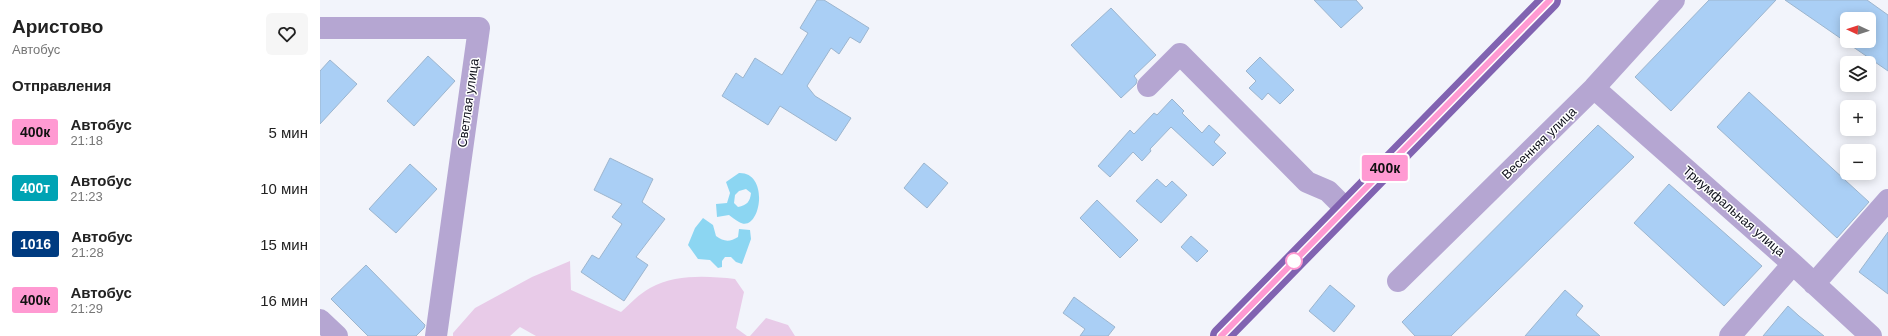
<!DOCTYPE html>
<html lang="ru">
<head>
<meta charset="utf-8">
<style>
	:root { --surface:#fff; --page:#f6f6f6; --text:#222; --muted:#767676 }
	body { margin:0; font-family:Arial,sans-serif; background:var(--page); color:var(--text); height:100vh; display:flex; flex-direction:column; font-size:15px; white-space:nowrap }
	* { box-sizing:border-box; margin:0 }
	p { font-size:13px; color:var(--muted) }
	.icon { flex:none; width:22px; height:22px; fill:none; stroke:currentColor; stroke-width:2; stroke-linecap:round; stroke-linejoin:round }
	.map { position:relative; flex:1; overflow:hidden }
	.sheet { display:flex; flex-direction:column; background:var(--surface); width:320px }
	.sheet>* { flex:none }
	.badge { padding:0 8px; border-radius:3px; font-size:14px; line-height:26px }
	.needle { width:26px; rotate:274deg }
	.buttons { position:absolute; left:1520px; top:12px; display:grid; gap:8px }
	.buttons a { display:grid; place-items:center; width:36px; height:36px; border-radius:6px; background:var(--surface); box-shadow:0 2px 10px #0003; font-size:20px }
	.map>.badge { position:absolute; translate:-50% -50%; box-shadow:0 0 0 2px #fff }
	h2 { padding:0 12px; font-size:15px; line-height:36px }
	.round { display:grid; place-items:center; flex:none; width:42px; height:42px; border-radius:6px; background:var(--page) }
	.head { display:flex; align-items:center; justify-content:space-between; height:68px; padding:0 12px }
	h1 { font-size:19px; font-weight:800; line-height:30px }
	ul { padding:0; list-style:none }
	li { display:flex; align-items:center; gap:12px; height:56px; padding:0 12px }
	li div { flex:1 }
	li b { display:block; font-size:15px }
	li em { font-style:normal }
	li .badge { min-width:44px; font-weight:700; text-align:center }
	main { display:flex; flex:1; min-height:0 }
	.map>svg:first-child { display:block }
</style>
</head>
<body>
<main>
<section class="sheet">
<div class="head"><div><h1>Аристово</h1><p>Автобус</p></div><a class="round"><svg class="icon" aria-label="heart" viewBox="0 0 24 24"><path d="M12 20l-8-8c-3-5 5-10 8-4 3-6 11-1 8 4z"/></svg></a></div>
<h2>Отправления</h2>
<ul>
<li><span class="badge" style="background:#ff9ad2;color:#111">400к</span><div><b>Автобус</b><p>21:18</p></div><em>5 мин</em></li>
<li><span class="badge" style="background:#00a3b4;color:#fff">400т</span><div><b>Автобус</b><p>21:23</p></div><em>10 мин</em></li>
<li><span class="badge" style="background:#003b80;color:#fff">1016</span><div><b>Автобус</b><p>21:28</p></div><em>15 мин</em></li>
<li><span class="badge" style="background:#ff9ad2;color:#111">400к</span><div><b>Автобус</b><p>21:29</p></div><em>16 мин</em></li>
</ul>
</section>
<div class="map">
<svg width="1568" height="336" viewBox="0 0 1568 336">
	<rect width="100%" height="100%" fill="#f2f4fb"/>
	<path fill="#e8cbe8" d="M 250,261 L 251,290 L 301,312 C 310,304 319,294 330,288 C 356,274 387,276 415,279 L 424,292 L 416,328 L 427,336 L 216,336 L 200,327 L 190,336 L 133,336 L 133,333 L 155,308 L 212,277 Z
		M 446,318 L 468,325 L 475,336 L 430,336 Z"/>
	<path fill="#8cd6f2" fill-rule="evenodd" d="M 419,173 C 451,172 440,235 419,222 C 415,220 412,217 409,215 L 397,217 L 396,204 L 407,203 L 410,193 L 406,182 ZM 426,189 L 431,193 C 430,202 427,205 418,207 L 414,203 L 415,195 L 419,191 Z
		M 383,218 L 393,225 L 396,236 C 404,242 410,242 418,237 L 419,229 L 430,230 L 431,239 L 422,264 L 416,262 L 411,257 L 405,257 L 402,261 L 402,267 L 398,268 L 390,260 L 378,259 L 368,245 L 375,228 Z"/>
	<path fill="#aacff5" stroke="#9cb5ce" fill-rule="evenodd" d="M 497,0 L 504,0 L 549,28 L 540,43 L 530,37 L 519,54 L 511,48 L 487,86 L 495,96 L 531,118 L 516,141 L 460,106 L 448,125 L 402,96 L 416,73 L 423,78 L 435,58 L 462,75 L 488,33 L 480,28 Z
		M 994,0 L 1036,0 L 1043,8 L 1021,28 Z
		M 1389,0 L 1456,0 L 1351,111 L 1315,77 Z
		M 1465,0 L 1547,0 L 1568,15 L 1568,71 ZM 1527,19 L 1549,19 L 1549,41 L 1527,41 Z
		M 791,8 L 836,55 L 814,76 L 817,80 L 816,84 L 801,98 L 751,45 Z
		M 108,56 L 135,81 L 94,126 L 67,101 Z
		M 940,57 L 974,90 L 960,104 L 948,93 L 942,100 L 929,88 L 936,81 L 926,71 Z
		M 10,60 L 37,84 L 0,124 L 0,71 Z
		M 1429,92 L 1549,202 L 1517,238 L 1397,127 Z
		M 852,99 L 864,111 L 862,113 L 882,133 L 889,125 L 900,135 L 894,142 L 906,153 L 893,166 L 851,127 L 830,149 L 831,151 L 822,161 L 813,152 L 790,177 L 778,166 L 810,130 L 814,134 L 834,113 L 837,115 Z
		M 1278,125 L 1314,157 L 1131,336 L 1095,336 L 1082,322 Z
		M 290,158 L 333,179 L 322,202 L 345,219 L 316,257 L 328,265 L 304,301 L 261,272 L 272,255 L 279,259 L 302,224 L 292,217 L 302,204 L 274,190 Z
		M 604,163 L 628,183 L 607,208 L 584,188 Z
		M 90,164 L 117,189 L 76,233 L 49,209 Z
		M 837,179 L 846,187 L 852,181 L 867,195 L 841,223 L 816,201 Z
		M 1349,184 L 1442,266 L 1404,306 L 1314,223 Z
		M 777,200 L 818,240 L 800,258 L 760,218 Z
		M 1568,232 L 1568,294 L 1539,272 Z
		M 871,236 L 888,251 L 877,262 L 861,247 Z
		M 46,265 L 105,325 L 104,328 L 96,336 L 48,336 L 11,299 Z
		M 1010,285 L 1035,306 L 1014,332 L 989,311 Z
		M 1245,290 L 1263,306 L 1256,315 L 1280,336 L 1205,336 Z
		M 754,297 L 795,327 L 788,336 L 760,336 L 765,329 L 743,313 Z
		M 1468,306 L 1479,316 L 1504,336 L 1443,336 Z"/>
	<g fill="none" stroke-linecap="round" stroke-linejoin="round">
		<path stroke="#b5a6d2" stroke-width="22" d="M 0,28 L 159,28 L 116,336
			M 828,86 L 860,54 L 987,182 L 1008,191 L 1025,208
			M 1274,88 L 1473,264 L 1551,336
			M 1078,281 L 1274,88 L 1354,0
			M 1494,284 L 1568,200
			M 0,320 L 17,336
			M 1410,336 L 1473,264"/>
		<path stroke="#8163b1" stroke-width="22" d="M 901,336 L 1230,0"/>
	</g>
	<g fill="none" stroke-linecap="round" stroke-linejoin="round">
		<defs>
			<path id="line" d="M 901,336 L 1230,0"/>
		</defs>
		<use href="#line" stroke="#fff" stroke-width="9"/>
		<use href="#line" stroke="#ff9ad2" stroke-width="6"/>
	</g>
	<circle fill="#fff" stroke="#ff9ad2" stroke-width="2" cx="974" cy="261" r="8"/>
	<g text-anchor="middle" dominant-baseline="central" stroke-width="3" stroke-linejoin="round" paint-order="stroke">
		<g font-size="13" fill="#0d0f1a" stroke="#fff">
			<text transform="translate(148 103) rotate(-82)">Светлая улица</text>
			<text transform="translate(1219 143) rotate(-44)">Весенняя улица</text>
			<text transform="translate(1414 211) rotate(41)">Триумфальная улица</text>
		</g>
	</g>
</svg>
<div class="buttons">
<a><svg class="needle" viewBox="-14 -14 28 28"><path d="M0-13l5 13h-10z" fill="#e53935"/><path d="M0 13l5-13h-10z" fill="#767676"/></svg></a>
<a><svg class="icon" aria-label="layers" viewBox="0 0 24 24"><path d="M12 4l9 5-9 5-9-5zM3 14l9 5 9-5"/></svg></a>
<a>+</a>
<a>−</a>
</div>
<b class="badge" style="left:1065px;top:168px;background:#ff9ad2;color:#111">400к</b>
</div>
</main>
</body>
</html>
